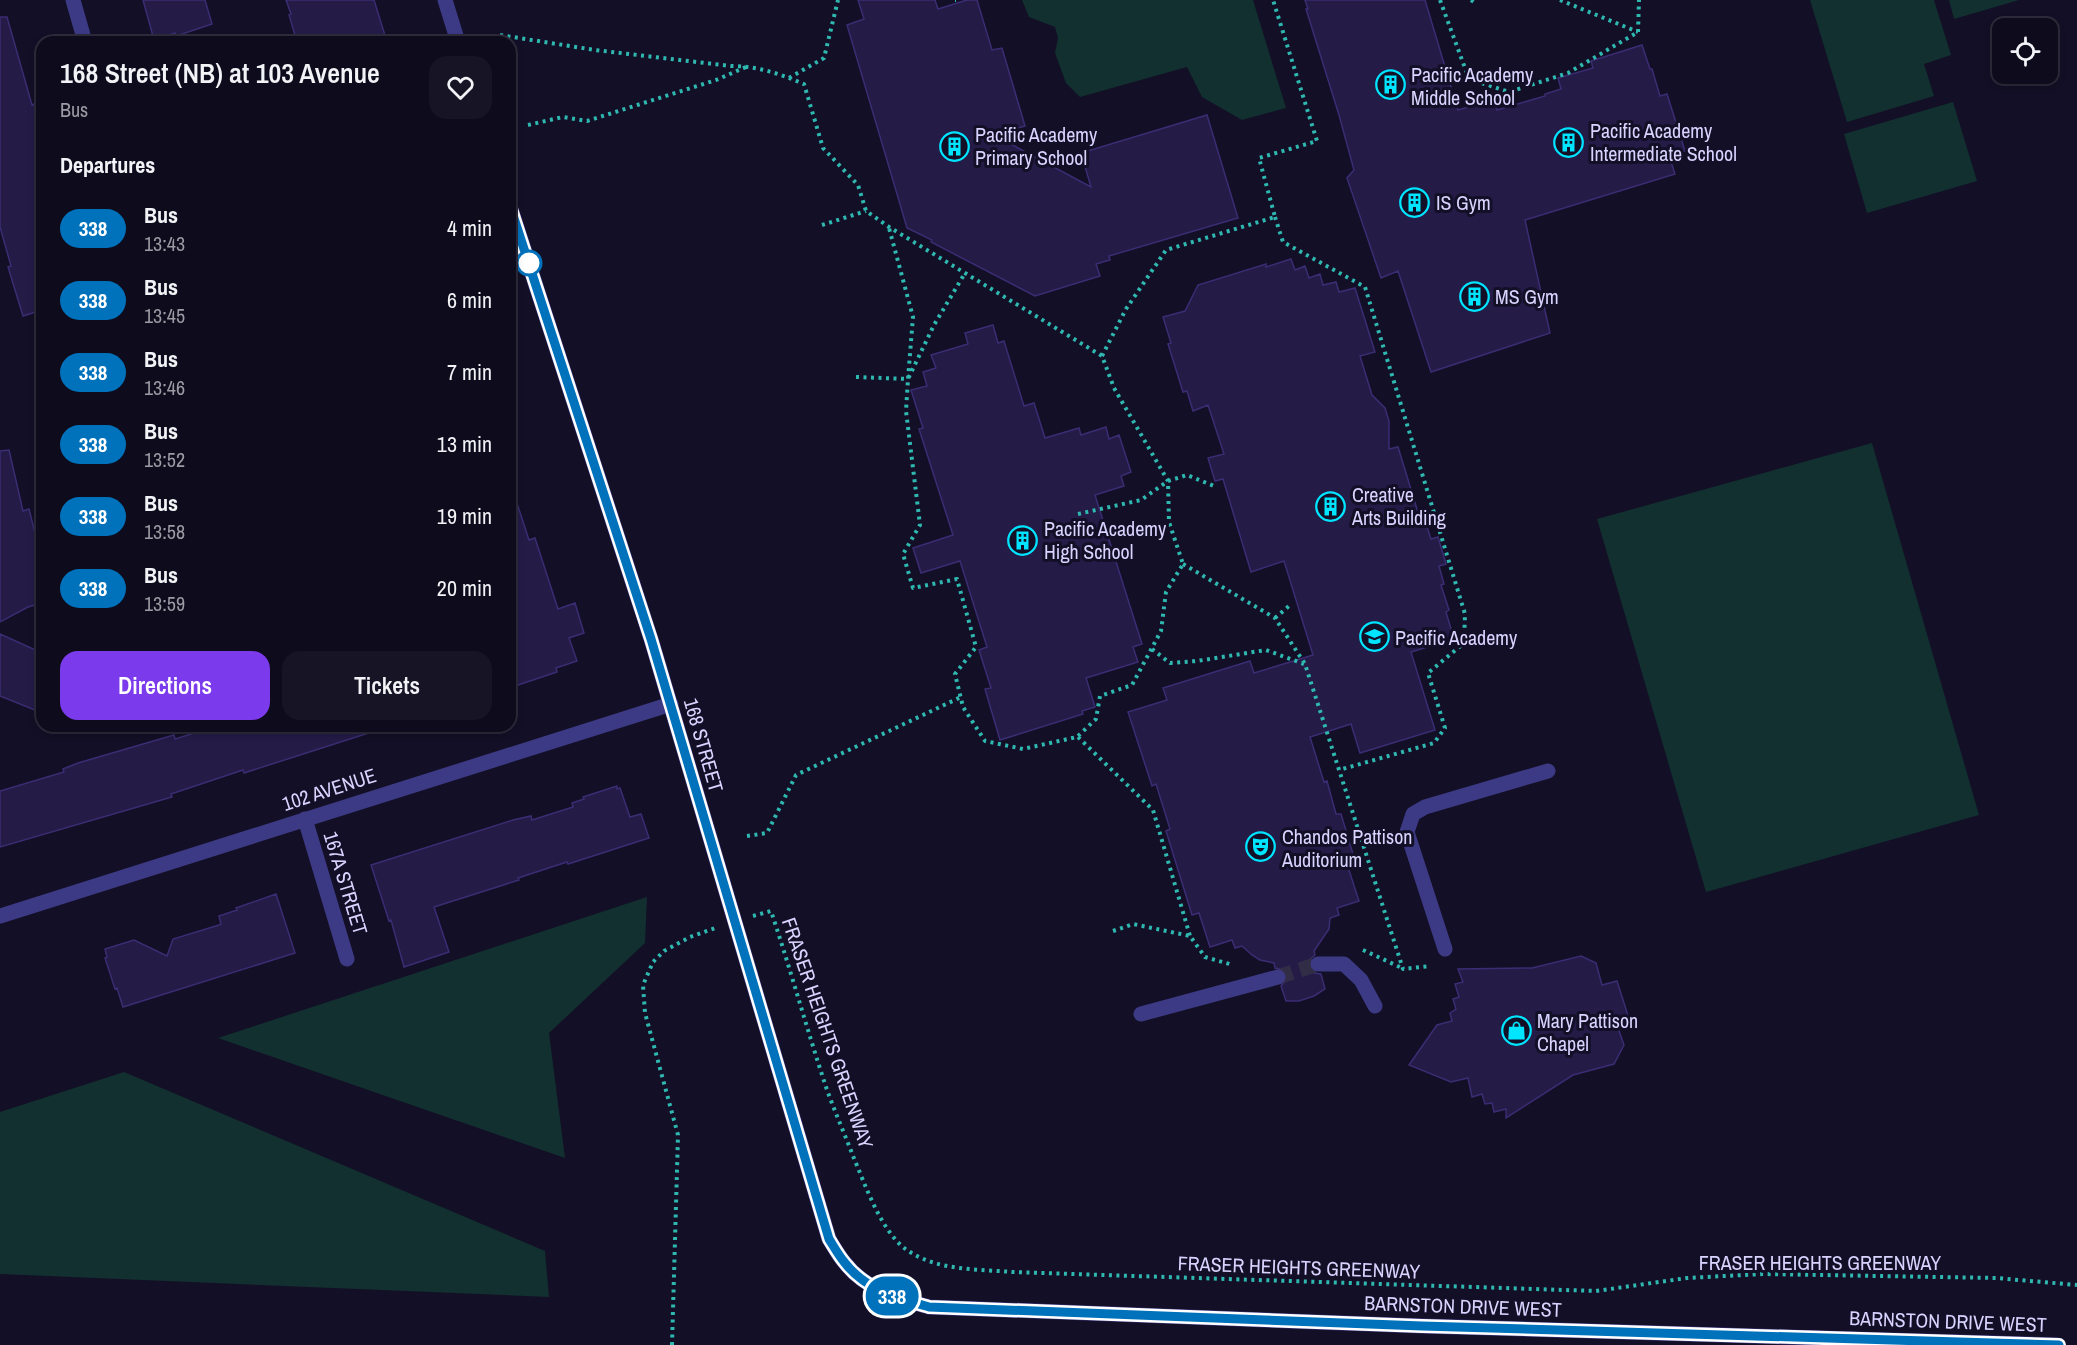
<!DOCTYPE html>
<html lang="en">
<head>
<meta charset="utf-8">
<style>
	:root { --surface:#0e0b1c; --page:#171425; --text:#f1f3f6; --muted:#9b9ba3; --line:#2e2b3b; --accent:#7c3aed }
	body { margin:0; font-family:"Archivo Narrow",sans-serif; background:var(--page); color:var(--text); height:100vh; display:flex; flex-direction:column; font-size:22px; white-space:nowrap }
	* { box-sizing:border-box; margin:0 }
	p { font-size:20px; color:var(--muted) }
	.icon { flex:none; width:33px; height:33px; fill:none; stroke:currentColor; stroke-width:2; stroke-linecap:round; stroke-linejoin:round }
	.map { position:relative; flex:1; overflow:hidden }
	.side { position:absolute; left:36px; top:36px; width:480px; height:696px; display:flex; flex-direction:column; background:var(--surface); border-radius:18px; box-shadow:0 3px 9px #0003,0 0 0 2px var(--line) }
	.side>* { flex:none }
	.badge { padding:0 12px; border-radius:20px; font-size:21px; line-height:39px }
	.buttons { position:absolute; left:1992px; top:18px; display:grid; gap:12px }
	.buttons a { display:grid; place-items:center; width:66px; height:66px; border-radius:12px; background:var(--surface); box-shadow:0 3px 9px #0003,0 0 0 2px var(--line); font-size:30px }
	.map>.badge { position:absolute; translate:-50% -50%; box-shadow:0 0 0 3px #fff }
	h2 { padding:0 24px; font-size:22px; line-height:54px }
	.round { display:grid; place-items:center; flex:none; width:63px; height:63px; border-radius:18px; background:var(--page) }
	.summary { display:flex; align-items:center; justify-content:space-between; height:102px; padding:0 24px }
	h1 { font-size:28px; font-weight:600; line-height:45px }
	.primary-button { display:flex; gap:12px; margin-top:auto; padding:12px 24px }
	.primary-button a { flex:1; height:69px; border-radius:18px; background:var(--accent); color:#fff; font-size:24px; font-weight:600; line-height:69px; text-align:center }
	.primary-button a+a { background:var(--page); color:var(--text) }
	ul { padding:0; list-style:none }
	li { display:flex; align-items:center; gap:18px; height:72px; padding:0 24px }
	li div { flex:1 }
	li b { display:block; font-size:22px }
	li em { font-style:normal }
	li .badge { min-width:66px; font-weight:700; text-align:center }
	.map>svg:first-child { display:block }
</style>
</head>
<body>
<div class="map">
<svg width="2077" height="1345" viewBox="0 0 2077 1345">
	<rect width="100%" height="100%" fill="#130f26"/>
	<path fill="#12302f" d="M 1022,0 L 1253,0 L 1286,108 L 1242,120 L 1202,97 L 1187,67 L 1080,97 L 1066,83 L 1055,53 L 1058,38 L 1055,27 L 1029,17 Z
		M 1810,0 L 1934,0 L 1951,55 L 1924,64 L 1934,96 L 1847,122 Z
		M 1949,0 L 2019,0 L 1954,19 Z
		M 1953,102 L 1977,181 L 1867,213 L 1844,134 Z
		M 1872,443 L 1979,815 L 1706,892 L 1597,519 Z
		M 647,897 L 645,943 L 549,1033 L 565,1158 L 218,1038 Z
		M 124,1072 L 545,1251 L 549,1297 L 0,1274 L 0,1112 Z"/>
	<path fill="#241b47" stroke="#3b2d73" stroke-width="1.5" d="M 143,0 L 205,0 L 212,24 L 176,36 L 175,33 L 154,40 Z
		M 286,0 L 374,0 L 387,42 L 297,42 L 289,15 L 291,14 Z
		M 858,0 L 935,0 L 938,9 L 967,0 L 977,0 L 992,50 L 1002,48 L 1025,126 L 994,135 L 1091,187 L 1081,153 L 1207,115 L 1238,218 L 1109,256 L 1110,260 L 1096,264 L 1100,276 L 1035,296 L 931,242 L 932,240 L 907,228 L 847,25 L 864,19 Z
		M 1305,0 L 1425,0 L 1458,110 L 1494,99 L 1497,110 L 1545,96 L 1545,94 L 1561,89 L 1558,78 L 1593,68 L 1591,61 L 1642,45 L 1650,69 L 1652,69 L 1660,96 L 1667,94 L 1685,151 L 1669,156 L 1675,174 L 1525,220 L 1550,333 L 1431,372 L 1398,271 L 1381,278 L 1347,178 L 1354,170 L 1339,115 L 1306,9 L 1308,9 Z
		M 0,17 L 7,17 L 32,105 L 34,104 L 42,129 L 42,310 L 23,316 L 8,267 L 11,266 L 0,227 Z
		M 1291,259 L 1295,270 L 1305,266 L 1309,278 L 1320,274 L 1323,285 L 1336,282 L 1339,292 L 1355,288 L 1375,352 L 1360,356 L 1372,395 L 1385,408 L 1389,421 L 1389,449 L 1398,447 L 1421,522 L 1425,521 L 1431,539 L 1438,537 L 1446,564 L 1439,566 L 1444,584 L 1441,585 L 1449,610 L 1446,612 L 1454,639 L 1411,652 L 1435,730 L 1360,753 L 1351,724 L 1310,737 L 1324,782 L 1327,781 L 1336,814 L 1341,814 L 1356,864 L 1348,867 L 1359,901 L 1337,908 L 1339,915 L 1330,918 L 1329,929 L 1314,951 L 1315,955 L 1309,960 L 1309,968 L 1314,973 L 1321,974 L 1325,989 L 1314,996 L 1299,1001 L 1286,1001 L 1281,986 L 1287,979 L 1284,970 L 1275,968 L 1274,963 L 1260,960 L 1252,955 L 1242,946 L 1235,948 L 1232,940 L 1210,947 L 1199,913 L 1192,915 L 1166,831 L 1170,829 L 1156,784 L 1152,786 L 1128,712 L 1167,700 L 1163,688 L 1250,661 L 1254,673 L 1313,655 L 1284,561 L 1251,572 L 1223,479 L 1215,481 L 1208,458 L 1224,454 L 1208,405 L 1193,411 L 1187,391 L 1183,392 L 1168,344 L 1171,343 L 1163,317 L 1185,311 L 1198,285 L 1266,264 L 1266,267 Z
		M 993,325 L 998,343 L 1004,341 L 1024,406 L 1034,403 L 1045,438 L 1079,428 L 1081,435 L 1106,427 L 1109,439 L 1119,435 L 1131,472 L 1121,476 L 1124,486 L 1095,495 L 1142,644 L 1133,647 L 1138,662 L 1086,678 L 1095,707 L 1082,711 L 1083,714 L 1000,740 L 985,689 L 991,688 L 979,650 L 987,647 L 960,561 L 921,573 L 913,548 L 953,535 L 919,429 L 923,428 L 911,390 L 927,386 L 923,372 L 936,368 L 931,355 L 968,344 L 965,333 Z
		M 9,450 L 23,511 L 29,509 L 42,561 L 42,603 L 28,607 L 0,622 L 0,451 Z
		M 515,497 L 529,540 L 535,538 L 558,609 L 575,603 L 584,633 L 569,638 L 577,661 L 556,668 L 557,672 L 515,686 L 510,670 L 510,498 Z
		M 0,634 L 42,653 L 42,713 L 0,696 Z
		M 217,726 L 374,726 L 375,731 L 244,773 L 243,770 L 171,794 L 172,797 L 0,847 L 0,791 L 64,772 L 63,769 L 78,763 L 174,735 L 175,739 Z
		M 617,786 L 617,789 L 620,788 L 630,817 L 641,814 L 649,838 L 568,864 L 567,862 L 518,878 L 519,880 L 434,907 L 449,952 L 404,967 L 391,920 L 389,921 L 371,865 L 513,820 L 531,816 L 532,820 L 573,807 L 572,803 L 584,799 L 583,797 Z
		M 276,894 L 295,953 L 123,1007 L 117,988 L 115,989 L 105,958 L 107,957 L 105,949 L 134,940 L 167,956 L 173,939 L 219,925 L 221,924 L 219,916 L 237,910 L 236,908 Z
		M 1581,956 L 1596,963 L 1602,985 L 1617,981 L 1630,1022 L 1617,1025 L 1624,1045 L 1614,1064 L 1573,1075 L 1506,1118 L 1506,1109 L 1494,1112 L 1492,1103 L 1485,1104 L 1482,1094 L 1472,1097 L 1468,1078 L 1451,1082 L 1409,1065 L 1437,1025 L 1452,1021 L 1450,1013 L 1456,1009 L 1453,999 L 1459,997 L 1455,984 L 1463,982 L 1458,969 L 1532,968 Z"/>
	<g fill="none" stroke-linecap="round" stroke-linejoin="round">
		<path stroke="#312d47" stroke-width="15" stroke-dasharray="15 8" stroke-linecap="butt" d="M 1278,977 L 1318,964"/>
		<path stroke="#2fb8b0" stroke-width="4" stroke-dasharray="3 4.5" stroke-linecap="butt" d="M 955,0 L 956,0
			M 1440,0 L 1469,79 L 1509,92 L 1568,73 L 1638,32
			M 1471,0 L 1474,2
			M 1560,0 L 1638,32
			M 1638,32 L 1639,0
			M 500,35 L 595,50 L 731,66 C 758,66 780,74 804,84 L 823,148 L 858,185 L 866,211 L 889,227 L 1102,356 L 1114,388 L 1168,481 L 1169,522 L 1183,564 L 1166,592 L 1161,631 L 1132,685 L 1100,696 L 1096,719 L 1077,737 L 1023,749 L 985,741 L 963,707 L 955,674 L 976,647 L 957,579 L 913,588 L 903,554 L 920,525 L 906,411 L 908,379 L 934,325 L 965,273
			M 789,78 L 824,58 L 838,0
			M 528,125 L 563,117 L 587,121 L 716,80 L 746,67
			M 1275,217 L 1283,242 L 1365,287 L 1465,614 L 1464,643 L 1428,673 L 1445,728 L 1434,743 L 1339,770
			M 822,225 L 866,211
			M 1102,356 L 1126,309 L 1166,250 L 1275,217 L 1259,158 L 1317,141 L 1273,0
			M 856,377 L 908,379 L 913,317 L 889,228
			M 1078,514 L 1141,500 L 1168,481 L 1187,475 L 1214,486
			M 1183,564 L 1275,618 L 1305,664 L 1403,969 L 1430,966
			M 1275,618 L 1289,606
			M 1152,649 L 1170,663 L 1197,661 L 1266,650 L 1304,664
			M 1078,737 L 1153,810 L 1190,936
			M 747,836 L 767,833 L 796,775 L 961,697
			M 753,916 L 771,911 C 790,968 806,1026 825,1084 C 833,1108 844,1132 853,1156 C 865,1184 881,1232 907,1250 C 937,1271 977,1269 1012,1272 L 1596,1291 L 1687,1278 L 1763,1274 L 1996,1278 L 2077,1285
			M 1113,931 L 1133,924 L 1190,936 L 1205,957 L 1233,965
			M 1363,950 L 1402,968
			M 672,1345 L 678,1135 L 645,1013 L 643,985 L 653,962 L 664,951 L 690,937 L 715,928"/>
		<path stroke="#3d3a85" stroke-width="15" d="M 73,0 L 85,42
			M 445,0 L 458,42
			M 510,206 L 651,639 L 829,1239 C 834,1247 839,1256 845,1263 C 866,1290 898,1298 929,1307 L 1422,1326 L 2058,1345
			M 305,819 L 347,959
			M 0,916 L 671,704
			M 1445,949 L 1407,832 L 1413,814 L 1425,807 L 1548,771
			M 1318,964 L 1344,964 L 1361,980 L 1375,1006
			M 1141,1014 L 1278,977"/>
	</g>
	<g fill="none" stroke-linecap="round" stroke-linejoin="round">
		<defs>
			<path id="line" d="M 510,206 L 651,639 L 829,1239 C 834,1247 839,1256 845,1263 C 866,1290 898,1298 929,1307 L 1422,1326 L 2059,1345"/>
		</defs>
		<use href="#line" stroke="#fff" stroke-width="14"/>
		<use href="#line" stroke="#0072bc" stroke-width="9"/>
	</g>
	<defs>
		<symbol id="building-ring" viewBox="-11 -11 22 22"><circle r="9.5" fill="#130f26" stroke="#00e5ff" stroke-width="1.5"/><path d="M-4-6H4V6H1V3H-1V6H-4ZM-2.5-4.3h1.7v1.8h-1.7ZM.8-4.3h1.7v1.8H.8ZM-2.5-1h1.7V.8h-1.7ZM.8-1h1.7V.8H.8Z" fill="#00e5ff"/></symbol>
		<symbol id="school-ring" viewBox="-11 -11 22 22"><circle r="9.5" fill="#130f26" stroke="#00e5ff" stroke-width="1.5"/><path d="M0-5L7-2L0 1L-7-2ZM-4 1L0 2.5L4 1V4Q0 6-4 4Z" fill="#00e5ff"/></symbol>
		<symbol id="theatre-ring" viewBox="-11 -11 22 22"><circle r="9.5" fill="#130f26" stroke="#00e5ff" stroke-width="1.5"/><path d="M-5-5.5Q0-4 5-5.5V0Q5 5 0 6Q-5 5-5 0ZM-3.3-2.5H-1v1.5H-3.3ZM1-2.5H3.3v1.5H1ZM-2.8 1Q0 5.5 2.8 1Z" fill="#00e5ff"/></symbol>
		<symbol id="shop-ring" viewBox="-11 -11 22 22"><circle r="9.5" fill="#130f26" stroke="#00e5ff" stroke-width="1.5"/><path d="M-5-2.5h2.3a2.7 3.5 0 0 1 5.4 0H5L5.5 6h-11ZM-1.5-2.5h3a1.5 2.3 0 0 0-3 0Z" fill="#00e5ff"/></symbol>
	</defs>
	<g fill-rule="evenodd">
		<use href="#building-ring" x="1374" y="68" width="33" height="33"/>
		<use href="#building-ring" x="1552" y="126" width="33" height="33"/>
		<use href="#building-ring" x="938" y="130" width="33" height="33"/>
		<use href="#building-ring" x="1398" y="186" width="33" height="33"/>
		<use href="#building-ring" x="1458" y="280" width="33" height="33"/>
		<use href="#building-ring" x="1314" y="490" width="33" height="33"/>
		<use href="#building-ring" x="1006" y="524" width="33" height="33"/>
		<use href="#school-ring" x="1358" y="620" width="33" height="33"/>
		<use href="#theatre-ring" x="1244" y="830" width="33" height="33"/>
		<use href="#shop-ring" x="1500" y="1014" width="33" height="33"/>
	</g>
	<circle fill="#fff" stroke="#0072bc" stroke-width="3" cx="529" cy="263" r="12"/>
	<g text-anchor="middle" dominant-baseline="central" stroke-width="6" stroke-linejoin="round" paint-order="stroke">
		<g font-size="20" fill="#d9d4ff" stroke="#130f26" text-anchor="start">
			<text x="1411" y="74">Pacific Academy<tspan x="1411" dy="23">Middle School</tspan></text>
			<text x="1590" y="130">Pacific Academy<tspan x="1590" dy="23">Intermediate School</tspan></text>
			<text x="975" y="134">Pacific Academy<tspan x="975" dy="23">Primary School</tspan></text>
			<text x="1436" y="202">IS Gym</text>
			<text x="1495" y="296">MS Gym</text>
			<text x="1352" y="494">Creative<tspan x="1352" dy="23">Arts Building</tspan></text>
			<text x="1044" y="528">Pacific Academy<tspan x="1044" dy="23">High School</tspan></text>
			<text x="1395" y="637">Pacific Academy</text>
			<text x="1282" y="836">Chandos Pattison<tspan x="1282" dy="23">Auditorium</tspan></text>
			<text x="1537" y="1020">Mary Pattison<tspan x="1537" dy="23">Chapel</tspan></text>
		</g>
		<g font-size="20" fill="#d9d4ff" stroke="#130f26">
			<text transform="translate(704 745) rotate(74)">168 STREET</text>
			<text transform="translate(329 789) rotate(-18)">102 AVENUE</text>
			<text transform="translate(346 883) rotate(73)">167A STREET</text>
			<text transform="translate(828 1033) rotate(71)">FRASER HEIGHTS GREENWAY</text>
			<text x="1820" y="1262">FRASER HEIGHTS GREENWAY</text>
			<text transform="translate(1299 1267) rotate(2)">FRASER HEIGHTS GREENWAY</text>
			<text transform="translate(1463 1306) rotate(2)">BARNSTON DRIVE WEST</text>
			<text transform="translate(1948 1321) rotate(2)">BARNSTON DRIVE WEST</text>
		</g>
	</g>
</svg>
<div class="buttons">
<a><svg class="icon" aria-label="locate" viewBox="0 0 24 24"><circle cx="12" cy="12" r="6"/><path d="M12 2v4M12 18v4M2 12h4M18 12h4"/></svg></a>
</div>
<b class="badge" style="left:892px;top:1296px;background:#0072bc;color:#fff">338</b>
<section class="side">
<div class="summary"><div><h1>168 Street (NB) at 103 Avenue</h1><p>Bus</p></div><a class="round"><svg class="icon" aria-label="heart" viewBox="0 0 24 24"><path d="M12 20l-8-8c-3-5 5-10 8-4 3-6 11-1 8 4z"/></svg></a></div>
<h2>Departures</h2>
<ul>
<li><span class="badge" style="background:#0072bc;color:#fff">338</span><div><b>Bus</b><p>13:43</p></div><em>4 min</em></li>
<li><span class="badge" style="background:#0072bc;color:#fff">338</span><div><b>Bus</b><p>13:45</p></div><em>6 min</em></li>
<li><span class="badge" style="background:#0072bc;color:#fff">338</span><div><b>Bus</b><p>13:46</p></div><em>7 min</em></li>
<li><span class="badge" style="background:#0072bc;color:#fff">338</span><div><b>Bus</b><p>13:52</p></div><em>13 min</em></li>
<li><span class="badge" style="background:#0072bc;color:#fff">338</span><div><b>Bus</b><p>13:58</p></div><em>19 min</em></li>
<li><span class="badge" style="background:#0072bc;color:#fff">338</span><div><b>Bus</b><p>13:59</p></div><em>20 min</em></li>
</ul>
<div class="primary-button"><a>Directions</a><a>Tickets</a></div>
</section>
</div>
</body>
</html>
